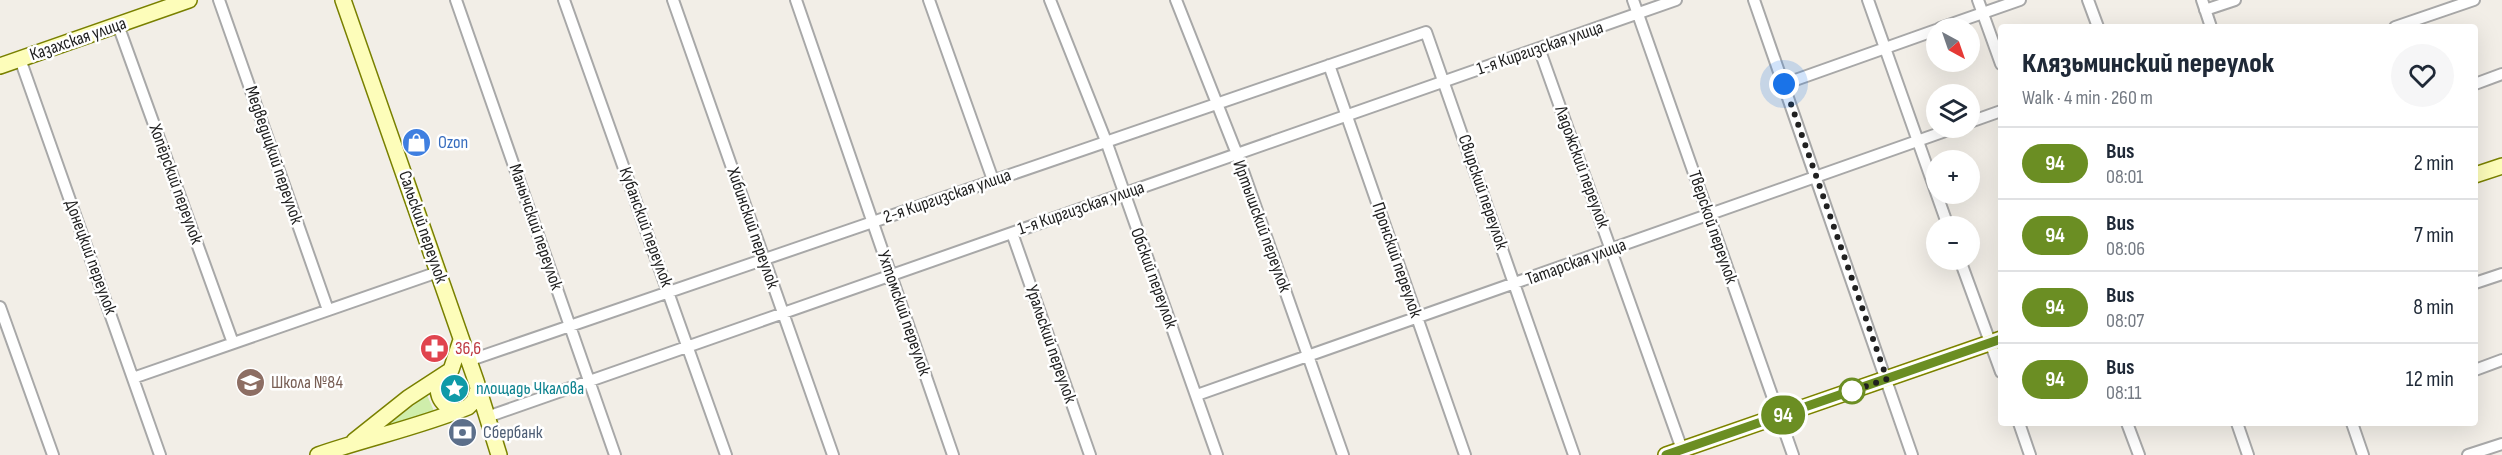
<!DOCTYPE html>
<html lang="en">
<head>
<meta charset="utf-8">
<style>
	:root { --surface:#fff; --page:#f6f6f7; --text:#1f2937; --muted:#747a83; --line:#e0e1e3 }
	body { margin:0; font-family:"Sofia Sans Condensed",sans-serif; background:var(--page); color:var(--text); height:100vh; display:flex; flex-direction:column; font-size:22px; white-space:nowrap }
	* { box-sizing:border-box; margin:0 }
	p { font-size:20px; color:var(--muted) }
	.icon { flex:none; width:33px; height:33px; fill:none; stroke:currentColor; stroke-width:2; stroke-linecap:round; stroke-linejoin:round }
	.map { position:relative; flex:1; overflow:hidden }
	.drawer { position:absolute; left:1998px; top:24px; width:480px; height:402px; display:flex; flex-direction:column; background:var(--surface); border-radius:6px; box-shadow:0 6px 24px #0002 }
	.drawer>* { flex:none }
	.badge { padding:0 12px; border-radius:20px; font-size:21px; line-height:39px }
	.needle { width:39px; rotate:140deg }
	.controls { position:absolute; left:1926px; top:18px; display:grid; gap:12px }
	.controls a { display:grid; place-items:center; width:54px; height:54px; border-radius:50%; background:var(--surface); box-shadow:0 6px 24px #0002; font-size:30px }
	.you { position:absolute; width:30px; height:30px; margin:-15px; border:4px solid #fff; border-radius:50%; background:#1a73e8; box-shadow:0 0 0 9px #1a73e833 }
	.map>.badge { position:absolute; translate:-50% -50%; box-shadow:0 0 0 3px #fff }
	.round { display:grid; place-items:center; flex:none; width:63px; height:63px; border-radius:32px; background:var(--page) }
	.summary { display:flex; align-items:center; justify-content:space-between; height:102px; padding:0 24px }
	h1 { font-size:28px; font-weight:800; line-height:45px }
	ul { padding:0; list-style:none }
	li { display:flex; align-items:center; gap:18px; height:72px; padding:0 24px; border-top:2px solid var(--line) }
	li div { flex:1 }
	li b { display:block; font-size:22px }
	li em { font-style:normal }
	li .badge { min-width:66px; font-weight:700; text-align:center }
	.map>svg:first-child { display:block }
</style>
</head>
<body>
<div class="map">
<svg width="2502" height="455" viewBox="0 0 2502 455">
	<rect width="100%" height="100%" fill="#f2eee7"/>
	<path fill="#cfeeab" d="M447 390a11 11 0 1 1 22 0a11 11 0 1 1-22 0Z
		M 427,395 L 434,411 L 380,431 Z"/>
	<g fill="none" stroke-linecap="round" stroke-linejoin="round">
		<defs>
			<path id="street" d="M 219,0 L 328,310
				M 456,0 L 615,455
				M 564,0 L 726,455
				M 673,0 L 833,455
				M 796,0 L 953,455
				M 929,0 L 993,180
				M 1050,0 L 1106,141 L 1217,455
				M 1176,0 L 1237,154 L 1343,455
				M 1633,0 L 1793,455
				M 1754,0 L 1912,455
				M 1868,0 L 1948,226
				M 1978,0 L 2001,64
				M 2088,0 L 2098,27
				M 2202,0 L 2211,27
				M 2205,10 L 2235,0
				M 118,25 L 233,343
				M 2395,27 L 2474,0
				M 1940,28 L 2020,0
				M 1539,48 L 1684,455
				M 20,59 L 160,455
				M 1329,65 L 1465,455
				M 1784,84 L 1936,30
				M 2475,84 L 2502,74
				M 1970,122 L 2001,111
				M 1012,233 L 1090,455
				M 1960,260 L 2001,372
				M 2475,283 L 2502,274
				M 0,307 L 53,455
				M 468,361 L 1426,32 L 1574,455
				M 2475,370 L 2502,360
				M 133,378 L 438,272
				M 1197,395 L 1954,128
				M 487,417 L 1676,0
				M 2019,423 L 2030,455
				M 2127,423 L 2139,455
				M 2237,423 L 2248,455
				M 2352,423 L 2363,455
				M 2468,455 L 2502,444"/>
			<path id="secondary" d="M 343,0 L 476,381 L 499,455
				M 0,66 L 189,0
				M 2475,175 L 2502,166
				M 445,374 C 432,390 439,405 458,411
				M 354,441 L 408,398 L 451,370 L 461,340
				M 318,455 C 367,438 419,427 468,407 L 474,401 L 478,389
				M 1666,455 L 2001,339"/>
		</defs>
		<use href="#street" stroke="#a8a8a8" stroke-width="14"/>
		<use href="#secondary" stroke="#798000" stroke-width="18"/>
		<use href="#street" stroke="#fff" stroke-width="10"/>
		<use href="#secondary" stroke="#fdfdba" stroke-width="15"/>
	</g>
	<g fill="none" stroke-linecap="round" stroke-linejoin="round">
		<defs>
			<path id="line" d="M 1666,455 L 2001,339"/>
		</defs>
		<use href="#line" stroke="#fff" stroke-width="14"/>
		<use href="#line" stroke="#6b8e23" stroke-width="9"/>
		<path stroke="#212121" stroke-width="6" stroke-dasharray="0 10.8" d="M 1784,84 L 1887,379 L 1852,391"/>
	</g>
	<defs>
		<symbol id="shop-disc" viewBox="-11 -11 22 22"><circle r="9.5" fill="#3f7fe0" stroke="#fff"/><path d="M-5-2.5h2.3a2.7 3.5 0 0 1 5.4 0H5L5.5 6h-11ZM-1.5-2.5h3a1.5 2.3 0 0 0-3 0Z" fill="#fff"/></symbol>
		<symbol id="pharmacy-disc" viewBox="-11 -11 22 22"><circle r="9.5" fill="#e0444e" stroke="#fff"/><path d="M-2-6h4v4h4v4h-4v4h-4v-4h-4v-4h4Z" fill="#fff"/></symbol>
		<symbol id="school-disc" viewBox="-11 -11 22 22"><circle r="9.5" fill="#8d6e63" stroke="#fff"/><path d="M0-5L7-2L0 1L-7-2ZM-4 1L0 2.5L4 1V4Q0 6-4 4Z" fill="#fff"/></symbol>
		<symbol id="sight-disc" viewBox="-11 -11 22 22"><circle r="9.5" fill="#0f9aa8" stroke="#fff"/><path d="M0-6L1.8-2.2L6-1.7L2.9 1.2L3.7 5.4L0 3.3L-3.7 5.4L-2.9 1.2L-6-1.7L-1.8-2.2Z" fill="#fff"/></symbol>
		<symbol id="bank-disc" viewBox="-11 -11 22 22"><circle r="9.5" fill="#5c6f8a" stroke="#fff"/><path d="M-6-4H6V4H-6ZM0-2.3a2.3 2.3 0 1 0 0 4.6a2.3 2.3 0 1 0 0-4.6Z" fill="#fff"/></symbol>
	</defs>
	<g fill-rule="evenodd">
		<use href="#shop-disc" x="400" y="126" width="33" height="33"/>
		<use href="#pharmacy-disc" x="418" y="332" width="33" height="33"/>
		<use href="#school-disc" x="234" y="366" width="33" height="33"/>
		<use href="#sight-disc" x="438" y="372" width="33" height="33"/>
		<use href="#bank-disc" x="446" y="416" width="33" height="33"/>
	</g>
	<circle fill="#fff" stroke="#6b8e23" stroke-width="3" cx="1852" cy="391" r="12"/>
	<g text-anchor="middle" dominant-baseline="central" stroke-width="5" stroke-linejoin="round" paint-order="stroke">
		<g font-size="18" fill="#212121" stroke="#fff">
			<text transform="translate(78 39) rotate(-19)">Казахская улица</text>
			<text transform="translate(1540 48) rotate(-19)">1-я Киргизская улица</text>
			<text transform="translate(274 155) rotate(71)">Медведицкий переулок</text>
			<text transform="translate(1582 167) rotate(70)">Ладожский переулок</text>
			<text transform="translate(176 184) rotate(70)">Хопёрский переулок</text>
			<text transform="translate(1483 192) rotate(71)">Свирский переулок</text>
			<text transform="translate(947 196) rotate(-19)">2-я Киргизская улица</text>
			<text transform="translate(1081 208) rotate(-19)">1-я Киргизская улица</text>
			<text transform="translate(1262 226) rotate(70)">Иртышский переулок</text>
			<text transform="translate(423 227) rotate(71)">Сальский переулок</text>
			<text transform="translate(536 227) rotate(71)">Манычский переулок</text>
			<text transform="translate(646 227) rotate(70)">Кубанский переулок</text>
			<text transform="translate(1713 227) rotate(71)">Тверской переулок</text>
			<text transform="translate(753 228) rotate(71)">Хибинский переулок</text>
			<text transform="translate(91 257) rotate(70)">Донецкий переулок</text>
			<text transform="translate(1397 260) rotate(71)">Пронский переулок</text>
			<text transform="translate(1576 262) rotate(-20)">Татарская улица</text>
			<text transform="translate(1154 278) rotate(70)">Обский переулок</text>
			<text transform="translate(904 313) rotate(71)">Ухтомский переулок</text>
			<text transform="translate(1051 344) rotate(71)">Уральский переулок</text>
		</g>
		<g font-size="18" fill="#366cbe" stroke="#fff" text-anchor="start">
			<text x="438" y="142">Ozon</text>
		</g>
		<g font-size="18" fill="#be3a42" stroke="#fff" text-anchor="start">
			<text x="455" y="348">36,6</text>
		</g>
		<g font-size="18" fill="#785e54" stroke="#fff" text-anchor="start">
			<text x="271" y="382">Школа №84</text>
		</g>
		<g font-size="18" fill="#0d838f" stroke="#fff" text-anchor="start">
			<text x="476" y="388">площадь Чкалова</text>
		</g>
		<g font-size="18" fill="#4e5e75" stroke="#fff" text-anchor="start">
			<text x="483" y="432">Сбербанк</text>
		</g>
	</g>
</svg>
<div class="controls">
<a><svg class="needle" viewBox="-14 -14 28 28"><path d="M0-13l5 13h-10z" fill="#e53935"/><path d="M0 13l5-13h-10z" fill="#747a83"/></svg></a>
<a><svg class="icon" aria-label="layers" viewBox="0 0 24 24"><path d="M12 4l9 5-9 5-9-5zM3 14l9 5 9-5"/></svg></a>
<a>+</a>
<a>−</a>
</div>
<div class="you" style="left:1784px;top:84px"></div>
<b class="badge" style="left:1783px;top:415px;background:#6b8e23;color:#fff">94</b>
<section class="drawer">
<div class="summary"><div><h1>Клязьминский переулок</h1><p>Walk · 4 min · 260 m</p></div><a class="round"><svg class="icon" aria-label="heart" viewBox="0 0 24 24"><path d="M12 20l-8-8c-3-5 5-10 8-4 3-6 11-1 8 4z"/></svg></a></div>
<ul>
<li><span class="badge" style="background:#6b8e23;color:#fff">94</span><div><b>Bus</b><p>08:01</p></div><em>2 min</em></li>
<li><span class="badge" style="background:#6b8e23;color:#fff">94</span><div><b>Bus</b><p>08:06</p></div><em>7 min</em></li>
<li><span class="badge" style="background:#6b8e23;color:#fff">94</span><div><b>Bus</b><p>08:07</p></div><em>8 min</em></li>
<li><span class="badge" style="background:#6b8e23;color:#fff">94</span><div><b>Bus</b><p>08:11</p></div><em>12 min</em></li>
</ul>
</section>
</div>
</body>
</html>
